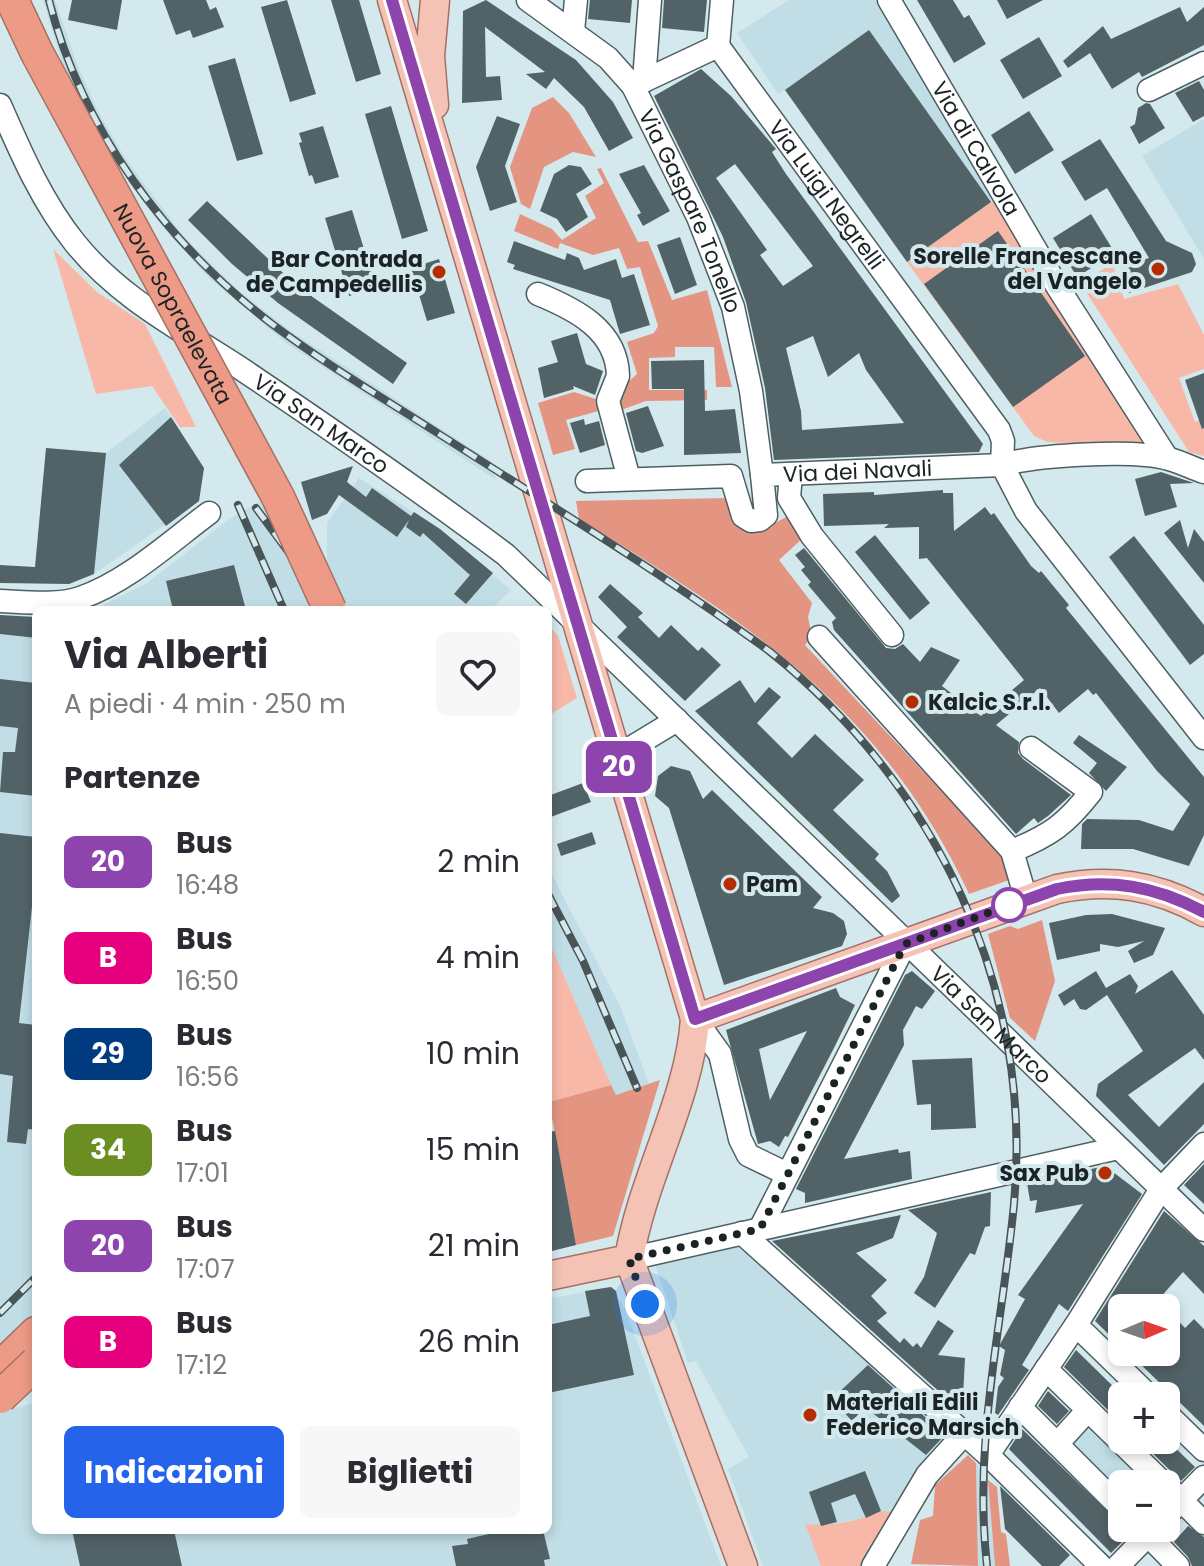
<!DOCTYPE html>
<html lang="it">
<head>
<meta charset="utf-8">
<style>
	:root { --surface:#fff; --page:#f7f7f7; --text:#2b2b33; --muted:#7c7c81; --accent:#2563eb }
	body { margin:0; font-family:Poppins,sans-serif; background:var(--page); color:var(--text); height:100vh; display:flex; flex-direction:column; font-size:30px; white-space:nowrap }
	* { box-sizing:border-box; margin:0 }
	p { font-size:26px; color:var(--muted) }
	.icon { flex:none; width:44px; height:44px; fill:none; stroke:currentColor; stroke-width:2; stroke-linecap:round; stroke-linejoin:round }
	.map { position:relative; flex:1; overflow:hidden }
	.sheet { position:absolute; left:32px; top:606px; width:520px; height:928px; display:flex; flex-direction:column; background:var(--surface); border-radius:12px; box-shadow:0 4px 12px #0003 }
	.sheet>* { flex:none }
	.badge { padding:0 16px; border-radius:12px; font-size:28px; line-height:52px }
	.needle { width:52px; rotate:88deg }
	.fabs { position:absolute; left:1108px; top:1294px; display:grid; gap:16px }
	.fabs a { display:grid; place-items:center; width:72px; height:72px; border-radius:12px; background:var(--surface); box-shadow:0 4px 12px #0003; font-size:40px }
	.you { position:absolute; width:40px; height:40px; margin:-20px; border:6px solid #fff; border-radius:50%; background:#1a73e8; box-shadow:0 0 0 12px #1a73e833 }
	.map>.badge { position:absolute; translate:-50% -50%; box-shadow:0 0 0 4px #fff }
	h2 { padding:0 32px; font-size:30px; line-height:72px }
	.round { display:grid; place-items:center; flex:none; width:84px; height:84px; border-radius:12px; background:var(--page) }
	.head { display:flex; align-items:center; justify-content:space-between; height:136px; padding:0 32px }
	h1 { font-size:38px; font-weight:700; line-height:60px }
	.action { display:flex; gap:16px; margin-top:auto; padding:16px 32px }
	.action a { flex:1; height:92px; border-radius:12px; background:var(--accent); color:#fff; font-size:32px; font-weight:700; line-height:92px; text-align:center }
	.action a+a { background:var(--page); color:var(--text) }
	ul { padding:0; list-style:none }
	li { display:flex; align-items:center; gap:24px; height:96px; padding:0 32px }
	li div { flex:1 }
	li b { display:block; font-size:30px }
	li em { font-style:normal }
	li .badge { min-width:88px; font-weight:700; text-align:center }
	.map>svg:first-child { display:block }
</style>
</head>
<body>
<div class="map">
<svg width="1204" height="1566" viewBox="0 0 1204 1566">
	<rect width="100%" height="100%" fill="#d4e9ee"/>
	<path fill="#c1dee6" d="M 43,0 L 55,0 L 77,64 L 98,111 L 125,158 L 185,238 L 237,289 L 289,330 L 491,461 L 496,480 L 286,343 L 208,277 L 165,230 L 92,129 L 68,82 Z
		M 789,0 L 880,0 L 995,199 L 907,262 L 785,90 L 778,94 L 737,33 Z
		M 1204,119 L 1204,259 L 1142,156 Z
		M 165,408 L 204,468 L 199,501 L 94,574 L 69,584 L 34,583 L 46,448 L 106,453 Z
		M 359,478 L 440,529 L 511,590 L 490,610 L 93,610 L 147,583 L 228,520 L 267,497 L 327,566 L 327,523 Z
		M 0,634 L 36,638 L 36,1373 L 0,1381 Z
		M 548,867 L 621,1008 L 649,1084 L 615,1096 L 548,939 Z
		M 739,1245 L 947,1433 L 927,1455 L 897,1512 L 821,1526 L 806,1524 L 821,1566 L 763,1566 L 728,1469 L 749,1457 L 696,1361 L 688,1363 L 655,1264 Z
		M 611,1287 L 625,1309 L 721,1566 L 0,1566 L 0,1411 L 36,1403 L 36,1530 L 548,1530 L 548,1299 Z
		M 1091,1416 L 1159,1484 L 1122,1484 L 1122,1505 L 1062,1446 Z
		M 976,1463 L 988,1480 L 995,1566 L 978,1566 Z"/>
	<path fill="#f8b8a8" d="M 995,199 L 1150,447 L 1047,442 L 1034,436 L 907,262 Z
		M 53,249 L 97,292 L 145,324 L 196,427 L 180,427 L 152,386 L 96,394 Z
		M 1112,263 L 1124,299 L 1178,284 L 1204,335 L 1204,369 L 1179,378 L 1195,422 L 1204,419 L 1204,456 L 1189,452 L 1081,284 Z
		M 548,624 L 558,636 L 577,698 L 548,716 Z
		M 548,939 L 611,1085 L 549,1102 L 548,1098 Z
		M 881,1511 L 897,1512 L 863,1566 L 821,1566 L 805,1524 C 829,1527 859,1521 881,1511 Z"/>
	<path fill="#e49582" d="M 553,97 L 569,113 L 596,157 L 573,152 L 544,167 L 530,209 L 521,204 L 510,167 L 532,108 Z
		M 601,168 L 638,242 L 648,241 L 672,300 L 707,290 L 732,387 L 716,387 L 714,347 L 675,347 L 675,357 L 649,358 L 649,390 L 707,390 L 707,400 L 646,401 L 621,410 L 619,390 L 637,374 L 627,342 L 654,333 L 658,326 L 640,267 L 627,269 L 619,248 L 593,255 L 560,243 L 558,249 L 514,231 L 520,214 L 552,229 L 562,240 L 596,218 L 585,196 L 604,183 L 597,169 Z
		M 574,392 L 599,400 L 602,410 L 566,420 L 575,449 L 553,455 L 538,403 Z
		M 728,498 C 745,546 749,536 790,515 L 804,537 L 779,560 L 812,603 L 808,617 L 812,636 L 805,645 L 1004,858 L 1009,880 L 969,894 C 881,706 749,624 579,519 L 576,501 Z
		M 1042,920 L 1055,981 L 1035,1041 L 1010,1018 L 988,934 L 1010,926 L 1018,929 Z
		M 660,1080 L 613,1236 L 576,1245 L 549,1102 L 611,1085 L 616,1095 Z
		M 968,1455 L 976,1463 L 978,1566 L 911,1564 L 920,1520 L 933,1516 L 935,1485 Z
		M 988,1480 L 997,1487 L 1001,1532 L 1006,1534 L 1010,1566 L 995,1566 Z"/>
	<path fill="#526368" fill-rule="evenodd" d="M 72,0 L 122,0 L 117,30 L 68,20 Z
		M 163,0 L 206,0 L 210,10 L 216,7 L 224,27 L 193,38 L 190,30 L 176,35 Z
		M 287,0 L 316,94 L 290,102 L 261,7 Z
		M 331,0 L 359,0 L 381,74 L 356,82 Z
		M 486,0 L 576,60 L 613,102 L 633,138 L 609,151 L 584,107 L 554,78 L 546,89 L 526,74 L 545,72 L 485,27 L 486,77 L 500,76 L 502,100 L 462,103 L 463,11 Z
		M 590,0 L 632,0 L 630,23 L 588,19 Z
		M 664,0 L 707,0 L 704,32 L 662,28 Z
		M 917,0 L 953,0 L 964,18 L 969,15 L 986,44 L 954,63 Z
		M 997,0 L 1043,0 L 1007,19 Z
		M 1180,7 L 1187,22 L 1204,7 L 1204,45 L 1142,77 L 1139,72 L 1112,89 L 1090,53 L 1068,68 L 1063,61 L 1103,26 L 1111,39 Z
		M 869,30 L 991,202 L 907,262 L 785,90 Z
		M 1039,37 L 1062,76 L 1023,99 L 1000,60 Z
		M 235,58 L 263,154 L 237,161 L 208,66 Z
		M 701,69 L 731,96 L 776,149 L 772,152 L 786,174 L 983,444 L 979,452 L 774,460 L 765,388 L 746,302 L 723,237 L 654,96 ZM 735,164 L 813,266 L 783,286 L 760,255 L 767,250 L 716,178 ZM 813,336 L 828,377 L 859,353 L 866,370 L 904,423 L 802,430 L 801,411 L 786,348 Z
		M 1199,81 L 1204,90 L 1204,116 L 1193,122 L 1175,93 Z
		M 1146,103 L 1150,104 L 1165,128 L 1139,144 L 1130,127 L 1135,124 L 1138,108 Z
		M 391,106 L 428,231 L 402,239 L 365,114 Z
		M 1029,111 L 1054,150 L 1015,174 L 991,135 Z
		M 497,116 L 520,124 L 505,166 L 517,202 L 490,211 L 476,167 Z
		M 323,126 L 339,177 L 315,184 L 312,175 L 309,176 L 299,143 L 302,142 L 299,133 Z
		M 1100,139 L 1166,241 L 1192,253 L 1196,264 L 1192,272 L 1129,293 L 1121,266 L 1149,258 L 1107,188 L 1085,201 L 1061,162 Z
		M 569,165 L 581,167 L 592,184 L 576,194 L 588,217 L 566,232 L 557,219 L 540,211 L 554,174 Z
		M 644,165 L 670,211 L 643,226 L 637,215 L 641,213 L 619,174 Z
		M 207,201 L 297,286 L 407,363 L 393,384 L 278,303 L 232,264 L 188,220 Z
		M 352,210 L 376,288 L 349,296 L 325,218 Z
		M 1091,214 L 1115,253 L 1077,277 L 1053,238 Z
		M 998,231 L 1085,356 L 1013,407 L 924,284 Z
		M 680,237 L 697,285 L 675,294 L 657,245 Z
		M 514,241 L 565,260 L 567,253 L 579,258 L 584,270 L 616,259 L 622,278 L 634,274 L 650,325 L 620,334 L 610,300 L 513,269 L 515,265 L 507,262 Z
		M 439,259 L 455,313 L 427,321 L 411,268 Z
		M 577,333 L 586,364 L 603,371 L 595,395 L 573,386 L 574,389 L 544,398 L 538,368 L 558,362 L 551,341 Z
		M 704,360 L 705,411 L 735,409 L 741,453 L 684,455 L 684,389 L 652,389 L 651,361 Z
		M 1204,373 L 1204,428 L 1202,429 L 1185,380 Z
		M 648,406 L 664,446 L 642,453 L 636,451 L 626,413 Z
		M 171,417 L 204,468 L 199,501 L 166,526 L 119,465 Z
		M 584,419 L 585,425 L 599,421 L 605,445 L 580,453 L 570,423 Z
		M 46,448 L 106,453 L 94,574 L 69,584 L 0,583 L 0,565 L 35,567 Z
		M 353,466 L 347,482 L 366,497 L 372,488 L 411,516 L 414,512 L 440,529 L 493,573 L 466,604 L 454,594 L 470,575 L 423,533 L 420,537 L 406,527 L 409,520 L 397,537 L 339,495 L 327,514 L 312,520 L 301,482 Z
		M 1161,472 L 1194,483 L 1170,484 L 1177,507 L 1145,516 L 1135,479 Z
		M 943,490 L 943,493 L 953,493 L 954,531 L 985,507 L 991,515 L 994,513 L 1031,566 L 1039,573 L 1041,571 L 1069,605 L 1066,608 L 1204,777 L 1204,835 L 1189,866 L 1133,849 L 1081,849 L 1082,824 L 1087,819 L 1139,820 L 1173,831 L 1190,804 L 1157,771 L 1096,693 L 1093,695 L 1088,689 L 1059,713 L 1040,688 L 996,725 L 1019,742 L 1018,753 L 1023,759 L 1071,795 L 1048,816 L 1038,823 L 1034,818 L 1016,834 L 834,630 L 832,622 L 836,618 L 808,585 L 811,582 L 801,570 L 805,567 L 795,555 L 804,548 L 886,648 L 895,649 L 903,644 L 920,662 L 931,647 L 960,660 L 942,686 L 981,716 L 1024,680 L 927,558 L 919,559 L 919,527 L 884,528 L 889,524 L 824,526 L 823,494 L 874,492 L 874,495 Z
		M 1180,520 L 1188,548 L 1194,529 L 1204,542 L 1204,583 L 1164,533 Z
		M 875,535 L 930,603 L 910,620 L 855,552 Z
		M 1134,536 L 1204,625 L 1204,654 L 1190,665 L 1109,557 Z
		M 234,565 L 246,610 L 173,610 L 166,581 Z
		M 610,584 L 643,613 L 638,617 L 659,638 L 671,625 L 698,651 L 702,647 L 721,665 L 685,701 L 617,637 L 627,627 L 598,597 Z
		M 0,615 L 36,617 L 36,638 L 0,634 Z
		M 0,679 L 36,683 L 36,796 L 0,792 L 3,752 L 15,752 L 18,728 L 0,726 Z
		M 740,680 L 755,703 L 769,687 L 781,697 L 757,723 L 792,758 L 815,734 L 864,780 L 833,810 L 879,854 L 875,859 L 887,871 L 900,896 L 892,903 L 695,711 Z
		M 1079,735 L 1127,767 L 1106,791 L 1089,773 L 1097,763 L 1073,743 Z
		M 671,766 L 690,771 L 703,799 L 712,790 L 822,897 L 813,908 L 833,913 L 844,921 L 847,934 L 842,946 L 724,985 L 669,808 L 655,796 L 658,776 Z
		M 583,783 L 591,802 L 548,818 L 548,796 Z
		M 592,832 L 596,844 L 561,856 L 557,844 Z
		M 0,833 L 36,837 L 36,871 L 19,1023 L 36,1025 L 36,1130 L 28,1129 L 26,1144 L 7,1142 L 13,1076 L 0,1074 Z
		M 1112,914 L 1165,928 L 1153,955 L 1134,963 L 1128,951 L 1144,941 L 1118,947 L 1100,944 L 1100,951 L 1057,960 L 1049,923 L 1086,915 Z
		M 1172,970 L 1204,1015 L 1204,1060 L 1195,1048 L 1128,1095 L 1159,1127 L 1204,1082 L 1204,1124 L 1164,1165 L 1096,1096 L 1098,1084 L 1143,1051 L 1107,995 L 1086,1010 L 1080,1009 L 1074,999 L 1064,1006 L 1058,995 L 1096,971 L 1106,988 L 1130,974 L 1138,986 L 1135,994 Z
		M 912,971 L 935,991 L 922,1009 L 916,1006 L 903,1030 L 904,1045 L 844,1159 L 898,1149 L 899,1153 L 910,1151 L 912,1179 L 805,1203 L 805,1193 L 796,1189 L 905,975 Z
		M 836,988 L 840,997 L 855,1005 L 835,1046 L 788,1137 L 785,1136 L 779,1147 L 770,1141 L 758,1144 L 726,1030 ZM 807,1031 L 770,1100 L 759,1049 Z
		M 972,1058 L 976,1128 L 931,1130 L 931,1104 L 917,1105 L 912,1060 Z
		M 555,1131 L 576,1245 L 548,1252 L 548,1132 Z
		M 1204,1164 L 1204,1204 L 1184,1185 Z
		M 1105,1166 L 1142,1194 L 1068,1311 L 1059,1304 L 1022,1365 L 1029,1370 L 998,1415 L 995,1413 L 998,1387 L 1004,1378 L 1000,1375 L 1005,1350 L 999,1346 L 1025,1299 L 1018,1295 L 1083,1204 L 1035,1213 L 1037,1200 L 1030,1201 L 1027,1183 Z
		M 991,1192 L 990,1226 L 985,1227 L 975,1255 L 970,1253 L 935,1308 L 914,1293 L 924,1277 L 937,1233 L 908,1210 Z
		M 1164,1211 L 1204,1246 L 1204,1294 L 1183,1272 L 1158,1300 L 1185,1328 L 1194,1319 L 1204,1329 L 1204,1426 L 1128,1352 L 1166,1352 L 1166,1308 L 1142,1308 L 1134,1299 L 1128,1308 L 1122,1308 L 1122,1347 L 1095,1321 Z
		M 901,1215 L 893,1238 L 856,1253 L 887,1280 L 871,1296 L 887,1313 L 877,1321 L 900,1343 L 904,1338 L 913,1347 L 917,1343 L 921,1348 L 938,1320 L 954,1331 L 938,1355 L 965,1358 L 963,1397 L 954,1405 L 772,1241 Z
		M 611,1287 L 616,1291 L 634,1375 L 548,1393 L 548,1325 L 590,1316 L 585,1291 Z
		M 1076,1350 L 1122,1395 L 1122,1424 L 1064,1367 Z
		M 868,1365 L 945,1435 L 926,1455 L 865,1407 L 852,1421 L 840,1408 L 834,1397 Z
		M 1048,1391 L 1069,1411 L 1057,1424 L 1038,1406 Z
		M 1022,1429 L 1127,1530 L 1129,1535 L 1111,1553 L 1009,1449 Z
		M 1139,1440 L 1167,1440 L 1195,1467 L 1181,1481 Z
		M 865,1471 L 881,1511 L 866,1518 L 855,1494 L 831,1503 L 837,1522 L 821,1526 L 809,1492 Z
		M 1000,1486 L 1070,1555 L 1059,1566 L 1042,1566 L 1005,1529 Z
		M 1188,1526 L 1204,1537 L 1204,1566 L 1192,1566 L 1188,1557 L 1174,1542 Z
		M 72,1530 L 174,1530 L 182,1566 L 80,1566 Z
		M 506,1530 L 543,1530 L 550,1559 L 544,1560 L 545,1566 L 456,1566 L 452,1546 L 468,1544 L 467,1539 Z"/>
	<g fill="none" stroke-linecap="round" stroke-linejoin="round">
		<defs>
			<g id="minor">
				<path id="s1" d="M 528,0 L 608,58 L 633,86 L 698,217 L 733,307 L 751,391 L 762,475"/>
				<path id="s2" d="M 889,0 L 1057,286 L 1167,458"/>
				<path d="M 573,31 L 576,0"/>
				<path id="s3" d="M 718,46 L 999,430 L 1003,441 L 1002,465 L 1026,511 L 1204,738"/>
				<path d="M 644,81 L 650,0"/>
				<path d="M 633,86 L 718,46 L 722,0"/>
				<path d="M 1149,90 L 1204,63"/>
				<path id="s4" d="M 0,105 C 21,153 42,202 75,243 C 120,299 184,331 243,370 C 332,430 420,490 506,555 L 1204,1230"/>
				<path d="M 538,294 C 575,309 617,330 618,376 L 608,401 L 629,479"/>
				<path d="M 791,474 L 789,498 L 812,536 L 892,635"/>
				<path id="s5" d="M 587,481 L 731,476 L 743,516 L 751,521 L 760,520 L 766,515 L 762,475 L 1002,465 C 1036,455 1135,449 1169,459 C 1181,462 1192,468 1204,472"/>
				<path d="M 0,601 C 25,602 56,606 80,598 C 127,582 170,542 209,513"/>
				<path d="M 819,637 L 1012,851 L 1026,899"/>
				<path d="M 616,757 L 677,720"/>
				<path d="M 1012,851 C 1051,835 1066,824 1091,792 L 1031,748"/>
				<path d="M 695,1019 L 720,1054 L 740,1139 L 748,1155 L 787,1174"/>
				<path d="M 760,1229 L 905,944"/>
				<path d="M 742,1233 L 988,1455 L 1101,1566"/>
				<path d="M 629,1259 L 1118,1148"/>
				<path d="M 1076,1325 L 1149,1396"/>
				<path d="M 1046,1369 L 1164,1484"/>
				<path d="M 1020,1407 L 1122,1509"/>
				<path d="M 1166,1413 L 1204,1450"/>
				<path d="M 1057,1444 L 1088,1410"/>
				<path d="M 988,1455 L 1076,1325 L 1161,1189 L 1204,1144"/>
				<path d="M 1173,1492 L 1204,1523"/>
				<path d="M 1166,1516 L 1204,1477"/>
				<path d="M 1141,1528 L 1178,1566"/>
				<path d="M 873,1566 L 927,1475 L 965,1433"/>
				<path d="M 1118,1566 L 1155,1528"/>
			</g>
			<path id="major" d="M 392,0 L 695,1019 C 690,1098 642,1178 629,1259 L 743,1566
				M 434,105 L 430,56 L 435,0
				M 695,1019 L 1057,889 C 1110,878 1156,885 1204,912
				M 548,1276 L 629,1259"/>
			<path id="highway" d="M 0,1368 L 36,1333"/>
		</defs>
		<use href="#minor" stroke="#4d5f63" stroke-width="25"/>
		<use href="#major" stroke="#a47164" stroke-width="31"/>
		<use href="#highway" stroke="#a47164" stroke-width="35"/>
		<use href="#minor" stroke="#fff" stroke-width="22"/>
		<use href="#major" stroke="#f4c3b6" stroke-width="28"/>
		<use href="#highway" stroke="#ed9b86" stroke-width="32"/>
		<defs>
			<path id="rail" d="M 49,0 C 82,130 166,243 272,324 C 325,364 383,398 439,434 C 550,505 663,574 769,651 C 936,784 1034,988 1014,1204 C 1002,1328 973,1441 987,1566
				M 238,505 L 284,610
				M 256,508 L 331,610
				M 548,894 L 583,961 L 637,1088
				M 0,1313 L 36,1277"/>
		</defs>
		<use href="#rail" stroke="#495456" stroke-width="8"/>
		<use href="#rail" stroke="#d4e9ee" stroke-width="5" stroke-dasharray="15" stroke-linecap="butt"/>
		<defs>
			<g id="highway-bridge">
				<path id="s6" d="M 12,0 L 37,53 L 278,497 L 330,610"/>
				<path d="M 0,1397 L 36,1363"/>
			</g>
		</defs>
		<use href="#highway-bridge" stroke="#a47164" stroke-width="35" stroke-linecap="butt"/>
		<use href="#highway-bridge" stroke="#ed9b86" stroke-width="32"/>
	</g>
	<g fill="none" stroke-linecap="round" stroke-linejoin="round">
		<defs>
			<path id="line" d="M 392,0 L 695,1019 L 1057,889 C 1110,878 1155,886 1204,912"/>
		</defs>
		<use href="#line" stroke="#fff" stroke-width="18"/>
		<use href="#line" stroke="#8e44ad" stroke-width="12"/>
		<path stroke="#1b2325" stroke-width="8" stroke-dasharray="0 14.4" d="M 645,1304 L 629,1259 L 760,1229 L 905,944 L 1009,905"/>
	</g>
	<g fill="#b62c01" stroke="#d4e9ee" stroke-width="3">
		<circle cx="1158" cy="269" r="8"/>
		<circle cx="439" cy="272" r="8"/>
		<circle cx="912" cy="702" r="8"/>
		<circle cx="730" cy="884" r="8"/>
		<circle cx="1105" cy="1173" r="8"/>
		<circle cx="810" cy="1415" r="8"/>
	</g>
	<circle fill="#fff" stroke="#8e44ad" stroke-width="4" cx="1009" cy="905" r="16"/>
	<g text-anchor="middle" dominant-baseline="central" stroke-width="8" stroke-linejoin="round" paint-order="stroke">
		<g font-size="22" fill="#1b2325" stroke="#d4e9ee">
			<text stroke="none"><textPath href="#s2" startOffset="172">Via di Calvola</textPath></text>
			<text stroke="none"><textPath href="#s3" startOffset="184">Via Luigi Negrelli</textPath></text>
			<text stroke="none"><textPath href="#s1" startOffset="274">Via Gaspare Tonello</textPath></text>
			<text stroke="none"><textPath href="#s6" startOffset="344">Nuova Sopraelevata</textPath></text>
			<text stroke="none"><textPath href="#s4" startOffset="464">Via San Marco</textPath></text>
			<text stroke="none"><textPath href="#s5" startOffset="348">Via dei Navali</textPath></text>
			<text stroke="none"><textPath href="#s4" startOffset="1366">Via San Marco</textPath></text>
		</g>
		<g font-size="22" font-weight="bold" fill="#1b2325" stroke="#d4e9ee" text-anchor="end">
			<text x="1142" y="256">Sorelle Francescane<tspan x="1142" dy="25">del Vangelo</tspan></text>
			<text x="423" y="259">Bar Contrada<tspan x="423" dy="25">de Campedellis</tspan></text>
			<text x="928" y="702" text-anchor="start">Kalcic S.r.l.</text>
			<text x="746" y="884" text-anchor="start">Pam</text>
			<text x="1089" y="1173">Sax Pub</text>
			<text x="826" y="1402" text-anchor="start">Materiali Edili<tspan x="826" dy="25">Federico Marsich</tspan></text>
		</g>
	</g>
</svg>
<div class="fabs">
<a><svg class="needle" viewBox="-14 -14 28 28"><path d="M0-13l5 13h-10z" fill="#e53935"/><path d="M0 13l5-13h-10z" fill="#7c7c81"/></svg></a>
<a>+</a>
<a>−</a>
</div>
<div class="you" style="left:645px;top:1304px"></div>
<b class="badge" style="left:619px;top:767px;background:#8e44ad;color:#fff">20</b>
<section class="sheet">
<div class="head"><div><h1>Via Alberti</h1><p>A piedi · 4 min · 250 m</p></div><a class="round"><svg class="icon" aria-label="heart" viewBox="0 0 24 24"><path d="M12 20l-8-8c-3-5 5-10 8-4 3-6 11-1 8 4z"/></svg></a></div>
<h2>Partenze</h2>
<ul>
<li><span class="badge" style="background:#8e44ad;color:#fff">20</span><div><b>Bus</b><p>16:48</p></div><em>2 min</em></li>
<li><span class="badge" style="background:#e6007e;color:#fff">B</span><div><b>Bus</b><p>16:50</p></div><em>4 min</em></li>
<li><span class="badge" style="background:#003b80;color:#fff">29</span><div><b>Bus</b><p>16:56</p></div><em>10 min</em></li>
<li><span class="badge" style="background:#6b8e23;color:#fff">34</span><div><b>Bus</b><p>17:01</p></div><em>15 min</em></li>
<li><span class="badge" style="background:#8e44ad;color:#fff">20</span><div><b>Bus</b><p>17:07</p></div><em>21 min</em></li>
<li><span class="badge" style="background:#e6007e;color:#fff">B</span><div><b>Bus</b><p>17:12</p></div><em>26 min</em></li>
</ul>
<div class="action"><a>Indicazioni</a><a>Biglietti</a></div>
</section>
</div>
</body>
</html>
